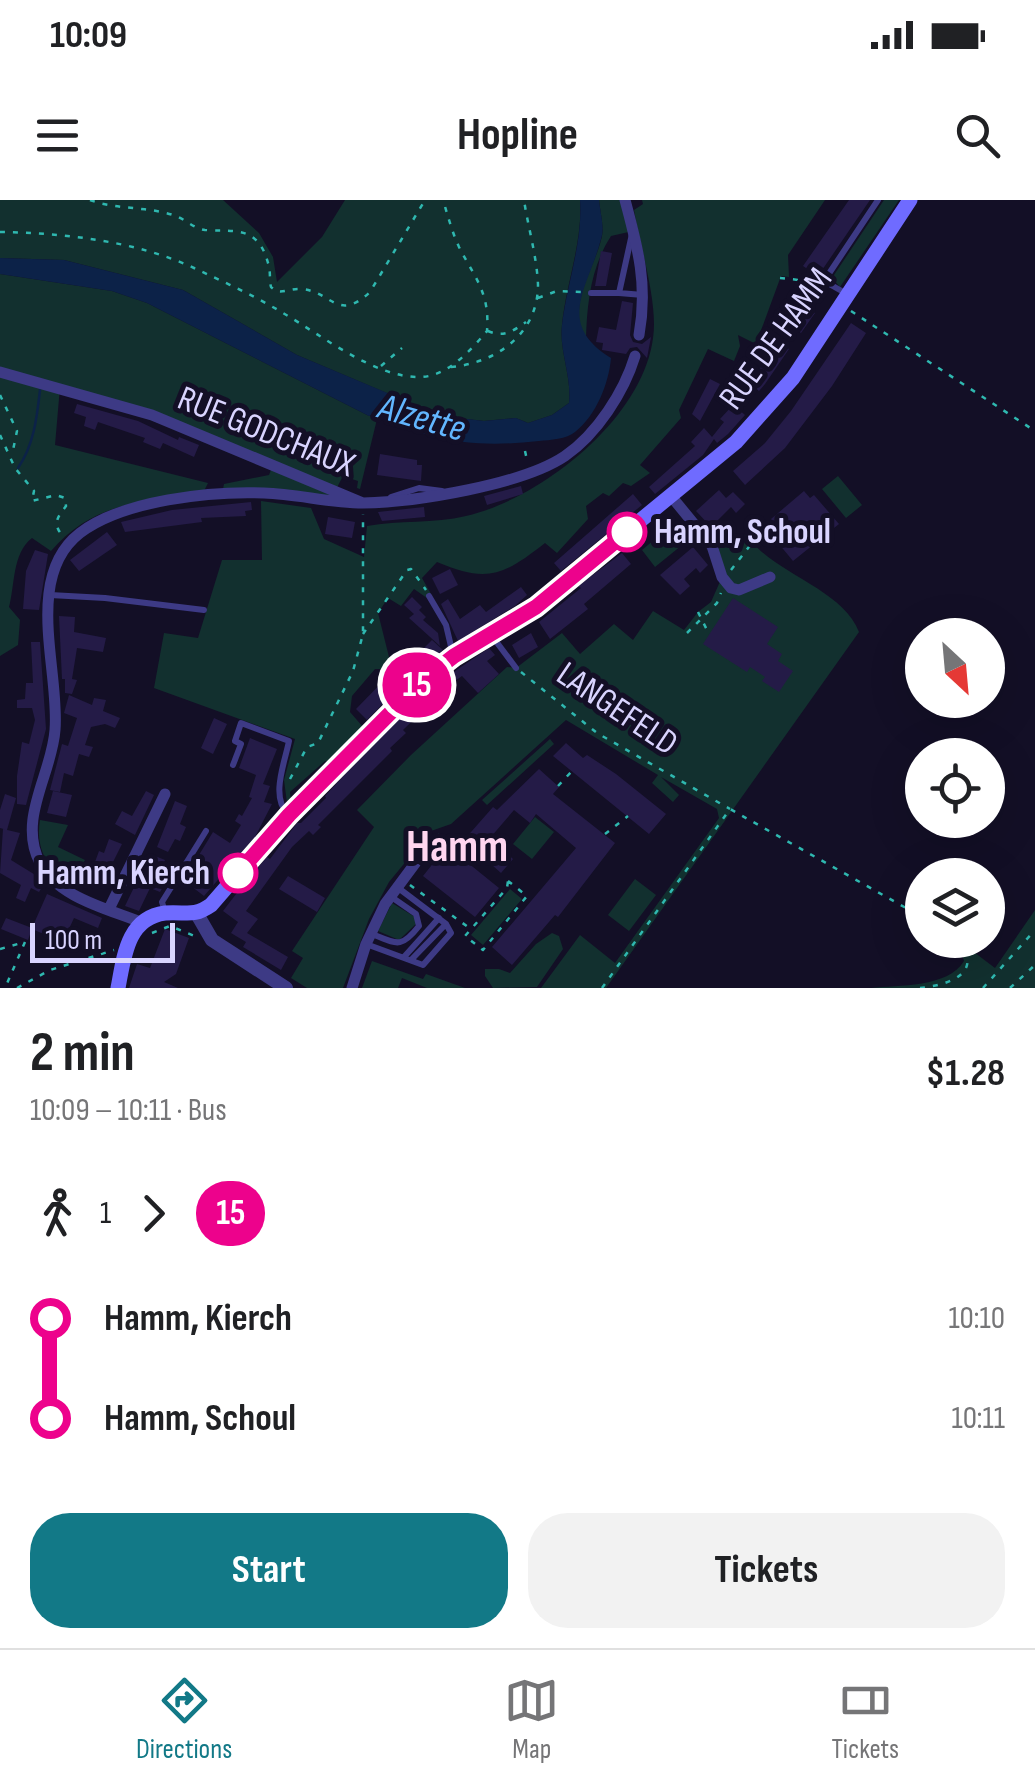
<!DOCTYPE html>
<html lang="en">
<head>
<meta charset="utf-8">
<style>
	:root { --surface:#fff; --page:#f2f2f2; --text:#202124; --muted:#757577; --line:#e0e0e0; --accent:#127987 }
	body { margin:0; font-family:"Sofia Sans Condensed",sans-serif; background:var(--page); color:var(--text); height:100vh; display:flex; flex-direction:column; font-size:38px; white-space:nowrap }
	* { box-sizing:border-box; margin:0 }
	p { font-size:32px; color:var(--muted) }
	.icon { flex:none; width:55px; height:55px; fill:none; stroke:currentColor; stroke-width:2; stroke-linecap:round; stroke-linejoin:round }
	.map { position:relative; height:788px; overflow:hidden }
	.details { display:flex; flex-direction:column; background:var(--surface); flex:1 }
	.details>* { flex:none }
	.badge { padding:0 20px; border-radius:32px; font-size:35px; line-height:65px }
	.needle { width:65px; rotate:154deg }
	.tools { position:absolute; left:905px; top:418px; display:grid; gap:20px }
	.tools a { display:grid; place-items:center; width:100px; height:100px; border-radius:50%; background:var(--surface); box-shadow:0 10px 40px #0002; font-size:50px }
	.scale { position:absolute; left:30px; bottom:25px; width:145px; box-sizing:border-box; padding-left:10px; border:5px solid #d9d4ff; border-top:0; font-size:28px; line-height:35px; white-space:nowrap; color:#d9d4ff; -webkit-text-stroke:8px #130f26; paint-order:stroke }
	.map>.badge { position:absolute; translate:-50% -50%; box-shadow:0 0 0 5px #fff }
	.legs { display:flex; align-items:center; gap:15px; height:110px; padding:0 30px; font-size:32px }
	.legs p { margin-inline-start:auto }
	.head { display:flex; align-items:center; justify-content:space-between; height:170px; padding:0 30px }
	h1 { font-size:55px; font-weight:700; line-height:75px }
	.action { display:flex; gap:20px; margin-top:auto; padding:20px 30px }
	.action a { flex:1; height:115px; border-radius:40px; background:var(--accent); color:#fff; font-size:40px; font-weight:700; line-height:115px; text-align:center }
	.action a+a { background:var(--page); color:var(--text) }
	ul { padding:0 30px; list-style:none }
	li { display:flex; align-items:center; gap:35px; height:100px; font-size:38px }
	li i { display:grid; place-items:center; width:15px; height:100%; margin:0 12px; background:currentColor }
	li i::after { content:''; width:25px; height:25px; margin:-12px; border:8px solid; border-radius:50%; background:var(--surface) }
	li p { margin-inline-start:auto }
	li:first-child i { background:linear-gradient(#0000 50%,currentColor 0) }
	li:last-child i { background:linear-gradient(currentColor 50%,#0000 0) }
	.status { display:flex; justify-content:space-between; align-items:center; height:70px; padding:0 50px; background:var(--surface); direction:ltr }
	.status svg { height:28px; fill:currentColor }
	header { display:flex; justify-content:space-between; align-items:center; height:130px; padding:0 30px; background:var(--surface); font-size:45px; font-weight:700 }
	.tabs { display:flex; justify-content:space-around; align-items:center; height:140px; border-top:2px solid var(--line); background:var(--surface); font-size:28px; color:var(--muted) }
	.tabs a { display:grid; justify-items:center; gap:5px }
	.tabs .active { color:var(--accent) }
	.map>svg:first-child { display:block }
</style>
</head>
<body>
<div class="status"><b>10:09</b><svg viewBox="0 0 49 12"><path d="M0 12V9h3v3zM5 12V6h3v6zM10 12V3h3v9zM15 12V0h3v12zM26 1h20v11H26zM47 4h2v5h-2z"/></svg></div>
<header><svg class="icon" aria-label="menu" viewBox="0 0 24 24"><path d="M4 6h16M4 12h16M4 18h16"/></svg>Hopline<svg class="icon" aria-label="search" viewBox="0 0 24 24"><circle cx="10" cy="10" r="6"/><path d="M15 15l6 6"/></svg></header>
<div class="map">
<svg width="1035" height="788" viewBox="0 0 1035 788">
	<rect width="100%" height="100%" fill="#130f26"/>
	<path fill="#12302f" d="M 0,0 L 223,0 L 259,33 L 273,57 L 277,82 L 322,37 L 345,0 L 580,0 C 583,42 566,83 562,125 C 559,151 572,176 569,203 L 552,215 L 528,223 L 516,218 L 484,221 L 441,216 L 297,155 L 183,90 L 64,60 L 0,58 Z
		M 599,0 L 625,0 L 633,31 L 611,36 C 591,67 587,103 586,139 C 566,107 593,71 601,40 C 605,28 600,12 599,0 Z
		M 642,0 L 825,0 L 788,55 L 789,77 L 781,76 L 756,144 L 738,135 L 740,146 L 734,161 L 708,149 L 679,210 L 681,218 L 640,265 L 650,273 L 631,286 L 623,283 L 609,296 L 603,293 L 586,306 L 588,319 L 557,353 L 545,343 C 503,376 487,383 437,362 L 422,378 L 431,394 L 427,398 L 414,389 L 401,406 L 388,398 L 378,413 L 392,469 L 375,469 L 352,496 L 350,512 L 363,527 L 330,563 L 325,561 L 290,592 L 291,601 L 287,603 L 284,580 L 295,539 L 154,488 L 164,433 L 198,438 L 222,360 L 262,360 L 261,301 L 311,308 L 324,339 L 364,357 L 367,326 C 399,320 434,324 466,316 C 544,298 654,211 654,124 C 654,90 640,45 634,10 L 643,4 Z
		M 884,0 L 899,0 L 840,87 L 832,78 Z
		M 0,74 L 112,91 L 147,103 L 369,216 L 378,215 L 360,289 L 357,288 L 358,281 L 343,276 L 331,299 L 223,289 L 224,284 L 269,275 L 273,265 L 60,187 L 55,245 L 208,283 L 204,291 C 144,301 93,302 51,351 L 32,338 C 12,353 15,386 9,407 L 20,420 L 18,445 L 0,456 Z
		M 838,276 L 862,305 L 846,318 L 822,289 Z
		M 761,320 L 764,323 L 751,335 L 750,340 C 779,375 843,390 859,432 L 606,788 L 541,788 L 580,735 L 615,763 L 719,618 L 717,609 L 661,577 L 679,595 L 673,602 L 652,583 L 658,575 L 566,520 L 451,624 L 431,631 L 389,682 L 369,719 L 343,788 L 307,788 L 291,778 L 303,758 L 292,751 L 374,627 L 357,610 L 411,555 L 507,467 L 516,468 L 562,433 L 580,454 L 614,424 L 633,440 L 653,411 L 684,430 L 698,412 L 711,402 L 722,377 L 715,352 L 723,345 L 733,344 Z
		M 673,324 L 687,341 L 655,367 L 642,350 Z
		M 550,539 L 554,544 L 487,605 L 482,600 Z
		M 535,617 L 554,632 L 532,659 L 513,644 Z
		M 40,620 L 68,625 L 58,647 L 85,660 L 68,687 C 48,666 35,650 40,620 Z
		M 635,679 L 656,695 L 629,731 L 608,715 Z
		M 510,689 L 522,699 L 483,745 L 471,735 Z
		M 392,703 L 415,717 L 416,724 L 399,740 L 378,731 Z
		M 1035,710 L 1035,788 L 871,788 C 898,785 948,788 964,761 L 958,740 L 995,768 Z
		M 552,733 L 559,736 L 563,749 L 537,787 L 493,788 L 485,776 L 485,769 L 499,769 L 510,773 L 536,744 Z
		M 372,761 L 423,779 L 426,774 L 465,788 L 427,788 L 402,778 L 398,788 L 362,788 Z"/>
	<path fill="#0c2248" d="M 580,0 L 599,0 C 600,12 605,28 601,39 C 589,87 554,123 611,158 C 609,183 596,216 575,232 C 567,239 550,240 539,241 C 474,248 433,242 375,214 L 369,216 L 147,103 L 112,91 L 0,74 L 0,58 L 64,60 L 183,90 L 297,155 L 442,216 L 484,221 L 516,218 L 528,223 L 552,215 L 569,203 C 572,176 559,151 562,125 C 567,83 583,42 580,0 Z"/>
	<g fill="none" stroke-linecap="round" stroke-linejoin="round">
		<path stroke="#0c2248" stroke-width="2.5" d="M 18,268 C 34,245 37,217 40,190"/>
	</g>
	<path fill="#241b47" d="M 849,0 L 870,0 L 818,76 L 803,66 Z
		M 601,51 L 612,53 L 606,86 L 595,86 Z
		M 622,101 L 633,103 L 630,135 L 633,142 L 642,144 L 651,137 L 647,158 L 637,147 L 630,148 L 626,154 L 602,150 L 603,143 L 596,142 L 599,127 L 616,130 Z
		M 802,105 L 815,113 L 801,133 L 788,123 Z
		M 851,123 L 866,133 L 832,186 L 785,248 L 745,285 L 733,271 L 765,243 L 791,211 Z
		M 777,142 L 789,149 L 765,184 L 759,191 L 754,187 L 737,208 L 745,215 L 728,234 L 717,243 L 714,239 L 703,255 L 655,294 L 649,287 L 695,246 L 691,242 L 704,228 L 712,237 L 724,222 L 720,219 L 733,205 L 750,175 L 754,178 Z
		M 710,179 L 720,184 L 700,221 L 692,214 Z
		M 77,204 L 138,221 L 178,240 L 179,237 L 199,245 L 194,257 L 163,243 L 160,249 L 143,242 L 145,238 L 98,222 L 95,230 L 84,226 L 86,217 L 74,213 Z
		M 380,254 L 417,260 L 417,265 L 422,265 L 421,281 L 377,275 Z
		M 521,286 L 523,294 L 487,305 L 484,296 Z
		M 719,290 L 726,298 L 733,292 L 745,304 L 736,313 L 731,307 L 711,327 L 696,311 Z
		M 804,291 L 810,298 L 814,295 L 839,324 L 793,361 L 769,332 L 777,326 L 771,319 Z
		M 633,294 L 642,305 L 561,371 L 554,363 Z
		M 251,302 L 252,310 L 245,311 L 246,316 L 201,318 L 202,322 L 125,332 L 121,322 L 172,310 Z
		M 424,307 L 425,317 L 382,321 L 378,312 Z
		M 328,317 L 355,322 L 352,338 L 325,334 Z
		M 107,332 L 117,345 L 79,371 L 70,360 Z
		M 693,347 L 708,365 L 700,373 L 696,368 L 684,379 L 690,386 L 680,395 L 660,375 Z
		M 35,350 L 48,354 L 39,410 L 23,409 L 26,371 Z
		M 622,353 L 631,364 L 584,404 L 588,409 L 550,439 L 539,422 L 581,388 L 578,386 Z
		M 450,369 L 458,385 L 440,394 L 432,378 Z
		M 521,387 L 527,395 L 515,406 L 458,441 L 441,404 L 448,399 L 460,419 L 480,405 L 486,412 Z
		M 412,397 L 422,407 L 419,410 L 426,417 L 423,420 L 438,433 L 440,446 L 409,418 L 414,414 L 404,405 Z
		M 733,398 L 778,427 L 767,444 L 782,454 L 778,461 L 793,471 L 779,492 L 762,481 L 765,477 L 750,467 L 747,472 L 703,444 Z
		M 59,416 L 75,417 L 74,432 L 106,438 L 103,452 L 77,448 L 72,479 L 77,480 L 72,494 L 65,493 L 65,479 L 62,479 Z
		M 531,433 L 538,447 L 519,458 L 512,445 Z
		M 432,440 L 443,450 L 415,471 L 367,520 L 356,509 L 393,471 L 397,475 Z
		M 31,442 L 40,442 L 46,529 L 26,605 L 17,604 L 17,576 L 22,542 L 29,544 L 35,520 L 32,508 L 17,508 L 17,500 L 25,499 L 26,483 L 33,483 Z
		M 489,448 L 495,455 L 487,461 L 499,474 L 478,493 L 462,476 L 448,486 L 403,530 L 406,533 L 390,548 L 392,551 L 318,625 L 321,627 L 313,635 L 309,631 L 292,647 L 246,711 L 258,719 L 247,733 L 288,757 L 281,770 L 243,747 L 246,742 L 231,733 L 238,722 L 223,711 L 243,685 L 267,657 L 270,659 L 297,623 L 301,623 L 326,598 L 325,596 L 347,572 L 430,488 Z
		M 69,495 L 92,505 L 94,498 L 106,500 L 103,511 L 120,518 L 115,528 L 105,524 L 91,527 L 85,545 L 93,547 L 89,557 L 79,554 L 73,576 L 64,573 L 60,592 L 50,590 L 62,544 L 68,546 L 77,518 L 64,513 Z
		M 214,518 L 227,524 L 213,554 L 201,548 Z
		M 250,538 L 277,549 L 263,584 L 270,586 L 264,602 L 272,604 L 255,637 L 204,696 L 187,683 L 193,675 L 188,673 L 213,632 L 230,643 L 241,625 L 235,621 L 239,614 L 242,616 L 252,598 L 249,597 L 256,575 L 239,568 Z
		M 566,543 L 583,558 L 587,555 L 616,574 L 666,614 L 649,634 L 553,556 Z
		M 539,569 L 559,587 L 553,594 L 615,643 L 558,717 L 555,715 L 512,765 L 492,747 L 576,648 L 536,614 L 530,623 L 514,610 L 490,638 L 513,659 L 501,673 L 464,640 L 493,607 L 497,610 Z
		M 53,591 L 72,595 L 66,617 L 47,613 Z
		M 146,591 L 154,595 L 135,635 L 115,624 L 122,611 L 132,616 Z
		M 5,594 L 16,598 L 7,630 L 0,628 L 0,610 Z
		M 175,601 L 187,606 L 180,624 L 186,627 L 180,641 L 175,639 L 168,652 L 157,647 Z
		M 3,629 L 20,633 L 11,660 L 37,676 L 44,684 L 39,692 L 31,688 L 25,702 L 16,698 L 21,685 L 0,673 Z
		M 109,639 L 122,644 L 110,668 L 95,662 L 99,651 L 104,653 Z
		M 447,646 L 499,688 L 475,717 L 423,676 Z
		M 150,654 L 165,660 L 158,676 L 167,680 L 160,692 L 150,688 L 139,711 L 125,706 Z
		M 288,676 L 325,698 L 317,712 L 279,689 Z
		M 47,694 L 102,718 L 98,728 L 74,718 L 68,731 L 58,727 L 53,738 L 32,729 L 28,740 L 1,729 L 6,718 L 32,728 Z
		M 165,729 L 189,738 L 176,774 L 164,782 L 178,788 L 129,788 L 137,764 L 150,768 Z"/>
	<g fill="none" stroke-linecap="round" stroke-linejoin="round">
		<path stroke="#2fb8b0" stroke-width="2.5" stroke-dasharray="5 8" stroke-linecap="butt" d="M 90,0 C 117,10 148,6 176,16 C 186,20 195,29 205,30 C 234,32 258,25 268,63 C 271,71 269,79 271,87 L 276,91 C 285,93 292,88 301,89 C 332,91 337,123 370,92 L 425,0
			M 0,32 C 64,33 136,41 194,68 C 224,82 255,96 283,113 C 321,135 375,178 420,177 C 447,177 471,150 487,131 C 490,93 475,78 459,47 C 452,32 448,16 443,0
			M 780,78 L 818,82
			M 538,98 L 557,91 L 584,92
			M 851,111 L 1035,231
			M 488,131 C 504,138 513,131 526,122
			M 381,166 L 402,148
			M 451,167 C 496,163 538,134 538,85 C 537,57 528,27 524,0
			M 0,195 L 17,231 L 12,255
			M 0,235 L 15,268 L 34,291 L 32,301 L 56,295 L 65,298 L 66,306 C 58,317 52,323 62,335
			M 525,251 L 527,260
			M 652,330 L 658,337
			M 724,345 L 752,343 L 771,334
			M 731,370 L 752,343
			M 698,412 L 709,434
			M 687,433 L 717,403 L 721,393
			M 363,434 L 407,370 L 411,369 L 426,390
			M 521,472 L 597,533 L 730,609
			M 290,579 L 307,547 L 318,543 L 353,471 L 363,434 L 363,314
			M 558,586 L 572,571
			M 605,634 L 628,616
			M 427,635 L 434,631 L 439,635
			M 508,681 L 527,696 L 483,750 L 465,736 L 507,688 Z
			M 410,685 L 468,727
			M 152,733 L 170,726 L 197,737
			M 0,749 L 25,742 L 5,788
			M 17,788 L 50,770 L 114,750
			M 602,788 L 730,609 L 922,717
			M 920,788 C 949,785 985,773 958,740
			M 983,788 L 1035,730
			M 1010,788 L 1035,765"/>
		<path stroke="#3d3a85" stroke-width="6" d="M 591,93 L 619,93 L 632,34
			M 619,93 L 643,95
			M 847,94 L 824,81 L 878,0
			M 391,297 L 419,288 L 442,291
			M 50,395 L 105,398 L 204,410
			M 429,396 L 446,425 L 453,455
			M 492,436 L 516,468
			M 233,565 L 241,544 L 235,541 L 241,523 L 289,541 C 285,562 270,597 288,614
			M 165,712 L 162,702 L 206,631
			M 372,734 C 397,744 401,749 419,726 L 416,714 L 390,696
			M 366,744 L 423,765 L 451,733 L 446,724 L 397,687
			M 404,757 L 439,718
			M 411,760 L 446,724"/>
		<path stroke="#3d3a85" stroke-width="11" d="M 625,0 C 638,48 648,85 639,135
			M 0,172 L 152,215 L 363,303 C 415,302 522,285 565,256 C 597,234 624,192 635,156
			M 671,296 L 712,346 L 722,377 L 731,388 L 739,390 L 770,377
			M 109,709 L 165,594
			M 143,723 C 109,709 58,698 40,663 C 17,619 52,574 55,530 C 60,471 23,377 80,333 C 123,300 211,291 264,293 C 298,294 329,303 363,303
			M 352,788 L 366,744 L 385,704 L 428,646"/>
		<path stroke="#3d3a85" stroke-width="14" d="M 197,714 L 212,740 L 286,788"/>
		<path stroke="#6f6bff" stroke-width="15" d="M 118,788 C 124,757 127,718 165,713 C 186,711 192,718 211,705 L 289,615 L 423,479 L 454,456 L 535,407 L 736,242 L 793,178 L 910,0"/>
	</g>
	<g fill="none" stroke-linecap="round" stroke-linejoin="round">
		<defs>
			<path id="line-1" d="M 238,673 L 289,615 L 423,480 L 454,456 L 536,407 L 627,332"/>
		</defs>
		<use href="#line-1" stroke="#fff" stroke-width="22"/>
		<use href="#line-1" stroke="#ed028c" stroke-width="15"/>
	</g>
	<g fill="#fff" stroke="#ed028c" stroke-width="5">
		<circle cx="627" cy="332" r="18"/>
		<circle cx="238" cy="673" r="18"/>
	</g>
	<g text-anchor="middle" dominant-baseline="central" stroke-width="10" stroke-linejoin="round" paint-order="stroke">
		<g font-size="35" fill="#d9d4ff" stroke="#130f26">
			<text transform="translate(776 139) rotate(-54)">RUE DE HAMM</text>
			<text transform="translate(266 232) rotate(22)">RUE GODCHAUX</text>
			<text transform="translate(617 509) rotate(34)">LANGEFELD</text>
		</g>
		<g font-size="35" font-weight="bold" fill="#d9d4ff" stroke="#130f26" text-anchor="start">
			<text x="654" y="332">Hamm, Schoul</text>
			<text x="210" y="673" text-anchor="end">Hamm, Kierch</text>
		</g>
		<g font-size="38" font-style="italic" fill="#62b6ff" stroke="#130f26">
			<text transform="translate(422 218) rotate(16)">Alzette</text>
		</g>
		<g font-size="45" font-weight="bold" fill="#ffd6f0" stroke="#130f26">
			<text x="457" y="647">Hamm</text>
		</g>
	</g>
</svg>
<div class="tools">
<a><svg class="needle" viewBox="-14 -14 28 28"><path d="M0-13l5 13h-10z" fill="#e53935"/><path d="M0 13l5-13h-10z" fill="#757577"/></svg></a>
<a><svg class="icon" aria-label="locate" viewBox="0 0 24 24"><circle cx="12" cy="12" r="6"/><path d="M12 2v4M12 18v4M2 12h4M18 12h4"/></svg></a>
<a><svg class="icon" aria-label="layers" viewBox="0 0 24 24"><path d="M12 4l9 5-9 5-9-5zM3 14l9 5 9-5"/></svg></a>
</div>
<div class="scale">100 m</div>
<b class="badge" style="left:417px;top:485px;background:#ed028c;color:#fff">15</b>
</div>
<section class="details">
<div class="head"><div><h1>2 min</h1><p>10:09 – 10:11 · Bus</p></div><b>$1.28</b></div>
<div class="legs"><svg class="icon" aria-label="walk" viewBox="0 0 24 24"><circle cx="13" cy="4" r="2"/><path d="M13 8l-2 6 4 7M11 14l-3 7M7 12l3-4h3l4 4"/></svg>1<svg class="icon" aria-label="forward" viewBox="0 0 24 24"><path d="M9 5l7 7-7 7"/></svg><b class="badge" style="background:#ed028c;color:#fff">15</b></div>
<ul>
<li><i style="color:#ed028c"></i><b>Hamm, Kierch</b><p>10:10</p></li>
<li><i style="color:#ed028c"></i><b>Hamm, Schoul</b><p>10:11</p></li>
</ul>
<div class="action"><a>Start</a><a>Tickets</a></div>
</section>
<nav class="tabs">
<a class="active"><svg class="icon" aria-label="directions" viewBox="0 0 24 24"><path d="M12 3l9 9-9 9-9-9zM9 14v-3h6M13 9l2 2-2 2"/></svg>Directions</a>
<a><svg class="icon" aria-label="map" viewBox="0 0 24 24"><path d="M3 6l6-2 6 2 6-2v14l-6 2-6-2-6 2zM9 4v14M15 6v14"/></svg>Map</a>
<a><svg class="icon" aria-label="tickets" viewBox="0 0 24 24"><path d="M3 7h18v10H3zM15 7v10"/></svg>Tickets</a>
</nav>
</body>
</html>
